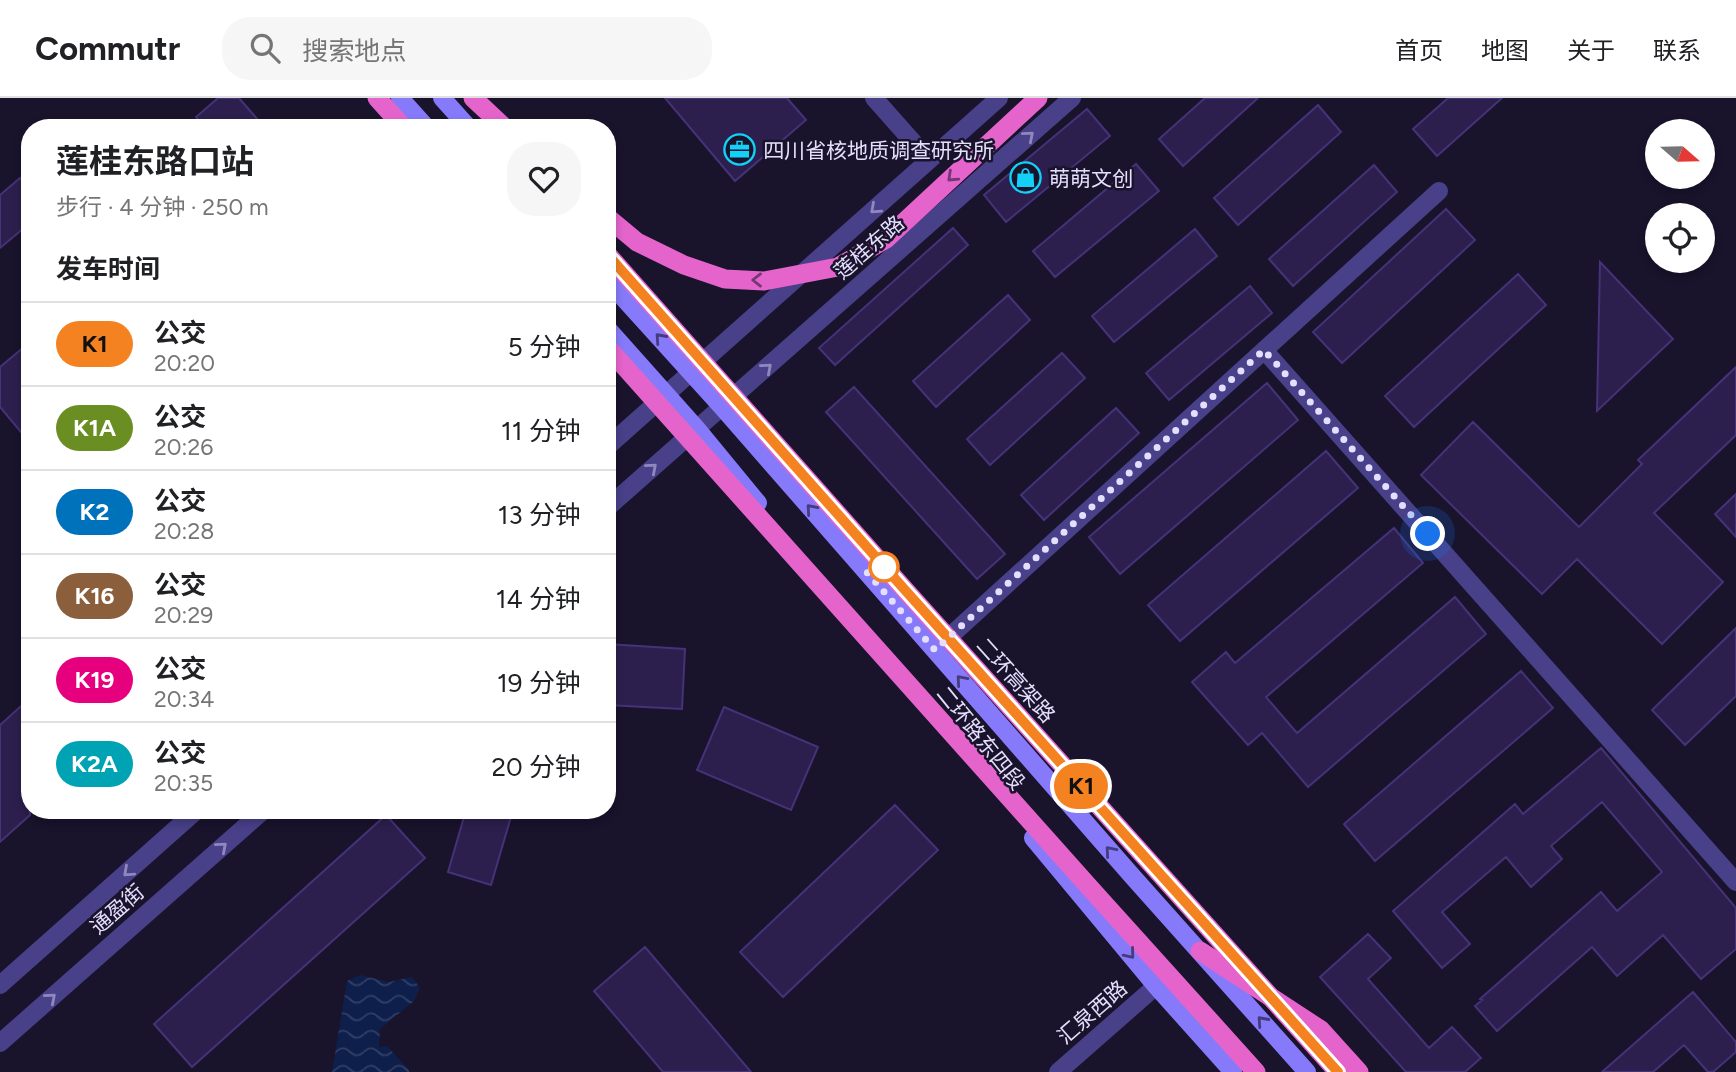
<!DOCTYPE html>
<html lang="zh">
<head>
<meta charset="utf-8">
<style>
	:root { --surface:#fff; --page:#f6f6f6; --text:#202124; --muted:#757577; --line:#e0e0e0 }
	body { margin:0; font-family:Figtree,"Noto Sans SC",sans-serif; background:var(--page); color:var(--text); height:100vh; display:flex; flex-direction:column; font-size:26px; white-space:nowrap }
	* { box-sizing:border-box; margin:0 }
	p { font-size:23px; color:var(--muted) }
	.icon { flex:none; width:38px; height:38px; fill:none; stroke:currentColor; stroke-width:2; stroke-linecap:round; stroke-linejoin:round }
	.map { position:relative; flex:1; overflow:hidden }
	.details { position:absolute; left:21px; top:21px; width:595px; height:700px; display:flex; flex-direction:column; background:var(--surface); border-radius:28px; box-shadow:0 4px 10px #0003 }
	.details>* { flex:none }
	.badge { padding:0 14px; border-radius:23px; font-size:24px; line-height:46px }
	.needle { width:46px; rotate:110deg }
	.controls { position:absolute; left:1645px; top:21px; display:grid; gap:14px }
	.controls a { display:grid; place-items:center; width:70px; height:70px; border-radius:50%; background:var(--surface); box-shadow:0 4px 10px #0003; font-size:35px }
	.you { position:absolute; width:35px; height:35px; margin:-18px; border:5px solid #fff; border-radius:50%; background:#1a73e8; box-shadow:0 0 0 10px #1a73e833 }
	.map>.badge { position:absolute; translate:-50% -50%; box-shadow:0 0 0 4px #fff }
	h2 { padding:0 35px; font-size:26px; line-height:63px }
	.round { display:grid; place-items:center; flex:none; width:74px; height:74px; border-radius:28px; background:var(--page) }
	.overview { display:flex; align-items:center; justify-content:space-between; height:119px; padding:0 35px }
	h1 { font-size:33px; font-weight:700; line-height:52px }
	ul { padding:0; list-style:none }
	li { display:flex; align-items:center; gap:21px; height:84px; padding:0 35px; border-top:2px solid var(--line) }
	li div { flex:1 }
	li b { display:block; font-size:26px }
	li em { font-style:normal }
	li .badge { min-width:77px; font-weight:700; text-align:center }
	header { display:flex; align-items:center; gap:42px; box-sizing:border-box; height:98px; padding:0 35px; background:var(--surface); border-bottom:2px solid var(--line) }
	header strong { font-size:33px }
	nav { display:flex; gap:38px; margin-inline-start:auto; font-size:24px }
	.search { width:490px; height:63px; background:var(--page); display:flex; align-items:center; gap:18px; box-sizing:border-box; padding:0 24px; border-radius:28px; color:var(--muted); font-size:26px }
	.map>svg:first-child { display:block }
</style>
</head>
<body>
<header>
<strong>Commutr</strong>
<div class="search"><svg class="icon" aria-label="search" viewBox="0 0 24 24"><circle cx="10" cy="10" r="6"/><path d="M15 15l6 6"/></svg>搜索地点</div>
<nav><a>首页</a><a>地图</a><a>关于</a><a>联系</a></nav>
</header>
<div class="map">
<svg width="1736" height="974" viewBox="0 0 1736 974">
	<defs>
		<pattern id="water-waves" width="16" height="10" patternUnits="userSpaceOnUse" patternTransform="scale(1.75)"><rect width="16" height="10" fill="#0e1f4b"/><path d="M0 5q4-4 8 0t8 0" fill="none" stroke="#313f66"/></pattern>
	</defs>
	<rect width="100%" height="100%" fill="#19132c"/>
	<path fill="url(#water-waves)" d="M 360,877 L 389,884 L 412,879 L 420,890 L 414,903 L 380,931 L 379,949 L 387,948 L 409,972 L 409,974 L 332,974 L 347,883 Z"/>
	<path fill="#2c1f4d" stroke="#453278" stroke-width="2" d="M 218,0 L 239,0 L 265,30 L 205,30 L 196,19 Z
		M 665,0 L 787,0 L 806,22 L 735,83 Z
		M 1205,0 L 1258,0 L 1183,68 L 1159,41 Z
		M 1448,0 L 1502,0 L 1437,58 L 1413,31 Z
		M 1318,7 L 1341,34 L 1238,127 L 1214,100 Z
		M 1087,11 L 1110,38 L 1006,124 L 984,97 Z
		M 1136,66 L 1159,93 L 1055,179 L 1033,153 Z
		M 1374,67 L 1397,94 L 1293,188 L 1269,161 Z
		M 20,80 L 30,92 L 30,125 L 0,150 L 0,97 Z
		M 1446,111 L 1475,142 L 1342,265 L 1313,234 Z
		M 953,130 L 968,147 L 835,267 L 819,250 Z
		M 1195,131 L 1217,158 L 1114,244 L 1092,218 Z
		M 1600,164 L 1673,241 L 1597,313 Z
		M 1518,176 L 1546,207 L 1414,329 L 1385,298 Z
		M 1250,188 L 1272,215 L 1169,302 L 1146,275 Z
		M 1008,197 L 1030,222 L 936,309 L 913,283 Z
		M 30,244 L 30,345 L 0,309 L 0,269 Z
		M 1062,255 L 1085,280 L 990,367 L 967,341 Z
		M 1736,269 L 1736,337 L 1654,415 L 1723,484 L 1662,546 L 1577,461 L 1542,496 L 1421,377 L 1473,324 L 1579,429 L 1642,366 L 1638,362 Z
		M 1267,285 L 1298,322 L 1120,476 L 1089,439 Z
		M 854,289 L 1005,456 L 977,481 L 826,314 Z
		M 1116,310 L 1139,335 L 1044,422 L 1021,397 Z
		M 1326,353 L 1358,390 L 1180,543 L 1148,507 Z
		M 1736,396 L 1736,439 L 1715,416 Z
		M 1394,430 L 1423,465 L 1266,599 L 1297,635 L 1455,499 L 1486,536 L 1308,689 L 1262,635 L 1248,647 L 1192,584 L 1226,554 L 1235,565 Z
		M 1736,530 L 1736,598 L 1685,647 L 1652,612 Z
		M 607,546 L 685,551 L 682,611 L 607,607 Z
		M 1521,573 L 1553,610 L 1375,763 L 1344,726 Z
		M 30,600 L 30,717 L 0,744 L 0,627 Z
		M 724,609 L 818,649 L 791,712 L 697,672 Z
		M 1601,650 L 1736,810 L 1736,851 L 1701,881 L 1663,837 L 1617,878 L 1592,849 L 1497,933 L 1475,908 L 1482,902 L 1480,901 L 1601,794 L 1617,813 L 1662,774 L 1602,704 L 1551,748 L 1562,761 L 1531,789 L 1506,759 L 1442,814 L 1470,846 L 1442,870 L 1393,813 L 1515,706 L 1523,716 Z
		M 895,707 L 938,752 L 783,899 L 740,854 Z
		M 466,712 L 513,712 L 491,787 L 448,774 Z
		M 386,717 L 425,760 L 192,969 L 154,926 Z
		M 1368,836 L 1391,860 L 1368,881 L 1429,950 L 1452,929 L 1481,960 L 1465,974 L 1406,974 L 1320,879 Z
		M 645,849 L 751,974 L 663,974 L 594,893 Z
		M 1693,894 L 1736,944 L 1736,954 L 1713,974 L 1708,974 L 1684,947 L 1653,974 L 1602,974 Z"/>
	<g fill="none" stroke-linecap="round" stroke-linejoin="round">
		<path stroke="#484089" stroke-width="18" d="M 874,0 L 929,62
			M 1264,252 L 1736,784
			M 607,349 L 999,0
			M 607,410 L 1072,0
			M 937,550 L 1439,93
			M 0,887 L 197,712
			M 0,945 L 264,712
			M 1058,974 L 1156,888"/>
		<path stroke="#867afa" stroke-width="18" d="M 400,0 L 427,30
			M 442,0 L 469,30
			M 607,182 L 722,309 L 1133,779 L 1307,974
			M 607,230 L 697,331 L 758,405
			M 1033,740 L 1156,888 L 1233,974"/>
		<path stroke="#e464cc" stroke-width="19" d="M 377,0 L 404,30
			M 473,0 L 505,30
			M 1200,853 L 1321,932 L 1359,974"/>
		<path stroke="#e464cc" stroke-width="19" d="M 607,119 L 637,144 L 684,167 L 725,181 L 764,183 L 838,169 L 886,141 L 1038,0
			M 607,156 L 905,492 L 1338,974
			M 607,249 L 1091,791 L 1256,974"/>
	</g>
	<defs><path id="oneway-chevron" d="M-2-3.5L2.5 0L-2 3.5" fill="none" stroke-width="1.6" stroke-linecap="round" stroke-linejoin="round" transform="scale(1.75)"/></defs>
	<g stroke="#8f88be">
		<use href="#oneway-chevron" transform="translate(1029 38) rotate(-41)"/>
		<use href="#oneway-chevron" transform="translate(875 111) rotate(138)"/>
		<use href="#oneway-chevron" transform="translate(767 270) rotate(-41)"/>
		<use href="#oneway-chevron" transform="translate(652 370) rotate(-41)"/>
		<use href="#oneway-chevron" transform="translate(222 749) rotate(-41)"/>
		<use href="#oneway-chevron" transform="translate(128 774) rotate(138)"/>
		<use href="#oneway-chevron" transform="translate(51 900) rotate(-41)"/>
	</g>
	<g stroke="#743774">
		<use href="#oneway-chevron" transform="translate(952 79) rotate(137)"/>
		<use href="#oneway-chevron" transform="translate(757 182) rotate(-180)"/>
	</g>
	<g stroke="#453c7e">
		<use href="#oneway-chevron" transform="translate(660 240) rotate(-132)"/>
		<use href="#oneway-chevron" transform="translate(811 411) rotate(-131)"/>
		<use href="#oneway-chevron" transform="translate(961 582) rotate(-131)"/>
		<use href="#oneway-chevron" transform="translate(1110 753) rotate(-131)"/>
		<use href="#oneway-chevron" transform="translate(1130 856) rotate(51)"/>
		<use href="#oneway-chevron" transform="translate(1262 923) rotate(-132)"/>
	</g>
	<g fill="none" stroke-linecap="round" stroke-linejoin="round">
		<defs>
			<path id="line" d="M 607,156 L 905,492 L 1338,974"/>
		</defs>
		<use href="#line" stroke="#fff" stroke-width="16"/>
		<use href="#line" stroke="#f58220" stroke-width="10"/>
		<path stroke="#e5dffe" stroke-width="7" stroke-dasharray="0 12.6" d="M 884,469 L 864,471 L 935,552 L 1264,252 L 1428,436"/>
	</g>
	<defs>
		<symbol id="office-ring" viewBox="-11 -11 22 22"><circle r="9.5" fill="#19132c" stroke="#12d0f7" stroke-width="1.5"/><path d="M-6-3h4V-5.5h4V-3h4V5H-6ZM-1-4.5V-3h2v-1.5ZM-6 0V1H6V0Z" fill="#12d0f7"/></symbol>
		<symbol id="shop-ring" viewBox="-11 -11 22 22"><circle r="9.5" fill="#19132c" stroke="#12d0f7" stroke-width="1.5"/><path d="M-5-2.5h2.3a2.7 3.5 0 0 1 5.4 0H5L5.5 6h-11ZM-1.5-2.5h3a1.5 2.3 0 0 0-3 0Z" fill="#12d0f7"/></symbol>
	</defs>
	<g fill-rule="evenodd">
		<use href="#office-ring" x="722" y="34" width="35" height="35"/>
		<use href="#shop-ring" x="1008" y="62" width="35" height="35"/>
	</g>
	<circle fill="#fff" stroke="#f58220" stroke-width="3.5" cx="884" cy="469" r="14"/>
	<g text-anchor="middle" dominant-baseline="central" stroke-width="5" stroke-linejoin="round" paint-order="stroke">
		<g font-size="21" fill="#e5dffe" stroke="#19132c" text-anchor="start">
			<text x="763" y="52">四川省核地质调查研究所</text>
			<text x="1049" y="80">萌萌文创</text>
		</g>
		<g font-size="21" fill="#e5dffe" stroke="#19132c">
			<text transform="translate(869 149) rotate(-41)">莲桂东路</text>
			<text transform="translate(1016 582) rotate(48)">二环高架路</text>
			<text transform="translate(981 640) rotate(51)">二环路东四段</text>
			<text transform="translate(117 811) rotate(-41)">通盈街</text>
			<text transform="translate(1092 914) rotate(-41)">汇泉西路</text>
		</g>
	</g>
</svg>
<div class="controls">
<a><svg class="needle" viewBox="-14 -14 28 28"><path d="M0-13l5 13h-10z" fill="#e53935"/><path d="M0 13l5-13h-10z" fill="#757577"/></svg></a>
<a><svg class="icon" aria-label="locate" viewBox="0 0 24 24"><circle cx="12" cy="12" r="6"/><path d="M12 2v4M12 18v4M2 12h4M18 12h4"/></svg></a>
</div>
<div class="you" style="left:1428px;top:436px"></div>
<b class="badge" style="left:1081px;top:688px;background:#f58220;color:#111">K1</b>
<section class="details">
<div class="overview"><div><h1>莲桂东路口站</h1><p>步行 · 4 分钟 · 250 m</p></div><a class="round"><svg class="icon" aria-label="heart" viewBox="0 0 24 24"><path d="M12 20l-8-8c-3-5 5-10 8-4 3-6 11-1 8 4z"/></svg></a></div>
<h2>发车时间</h2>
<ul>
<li><span class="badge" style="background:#f58220;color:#111">K1</span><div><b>公交</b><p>20:20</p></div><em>5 分钟</em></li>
<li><span class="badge" style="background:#6b8e23;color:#fff">K1A</span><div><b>公交</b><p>20:26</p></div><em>11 分钟</em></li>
<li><span class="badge" style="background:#0072bc;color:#fff">K2</span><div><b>公交</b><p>20:28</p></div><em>13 分钟</em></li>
<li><span class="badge" style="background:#8b5e3c;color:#fff">K16</span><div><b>公交</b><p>20:29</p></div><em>14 分钟</em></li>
<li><span class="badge" style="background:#e6007e;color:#fff">K19</span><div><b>公交</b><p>20:34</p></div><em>19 分钟</em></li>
<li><span class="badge" style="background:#00a3b4;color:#fff">K2A</span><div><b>公交</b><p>20:35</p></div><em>20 分钟</em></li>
</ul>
</section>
</div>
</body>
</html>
